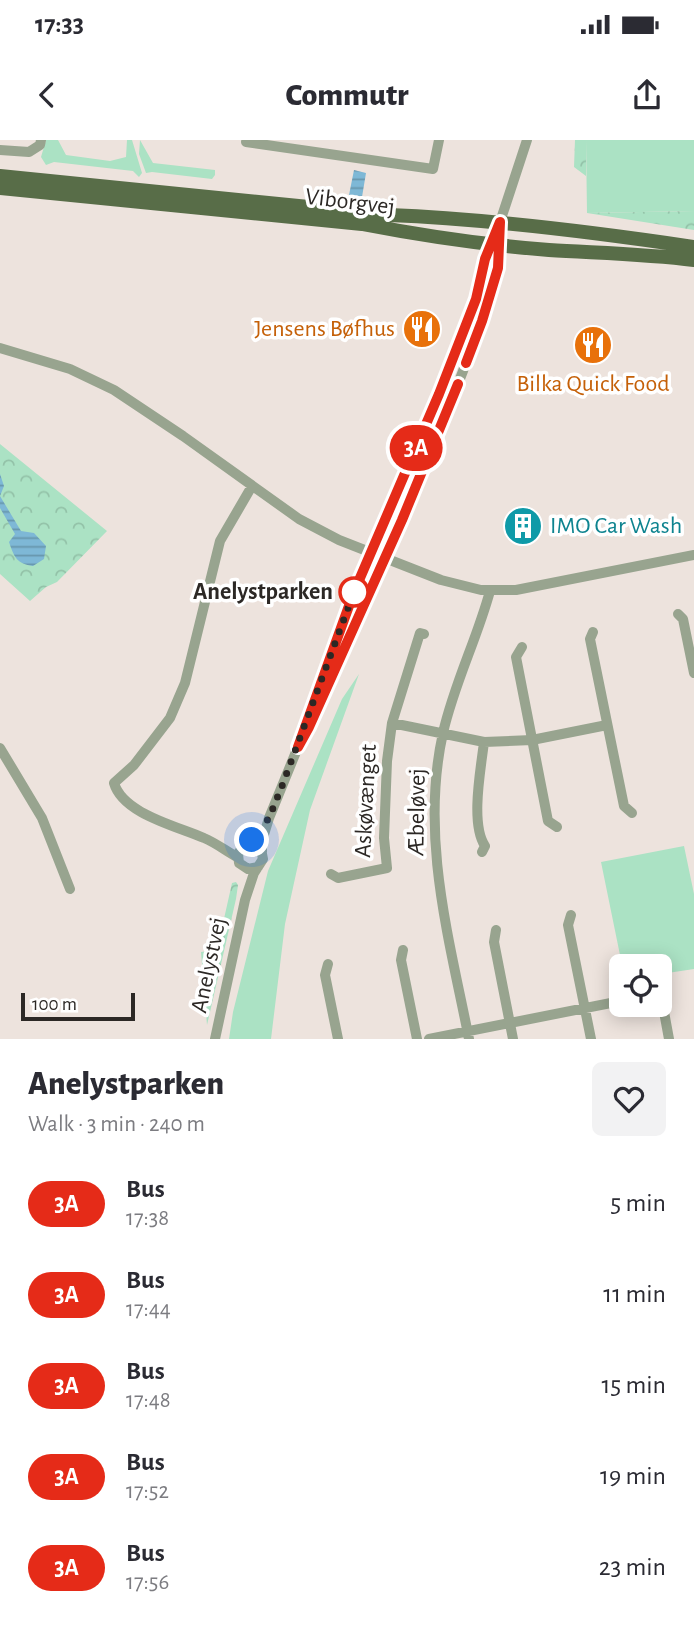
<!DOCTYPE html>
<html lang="en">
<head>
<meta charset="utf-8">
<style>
	:root { --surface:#fff; --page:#f2f2f3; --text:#2b2b33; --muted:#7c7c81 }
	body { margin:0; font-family:"Alegreya Sans",sans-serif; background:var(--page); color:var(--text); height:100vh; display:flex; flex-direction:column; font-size:26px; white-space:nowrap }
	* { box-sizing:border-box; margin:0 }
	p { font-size:23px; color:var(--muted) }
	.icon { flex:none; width:38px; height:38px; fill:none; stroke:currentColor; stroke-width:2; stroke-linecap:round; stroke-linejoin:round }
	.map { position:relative; height:899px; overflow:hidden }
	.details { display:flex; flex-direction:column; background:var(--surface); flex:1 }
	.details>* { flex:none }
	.badge { padding:0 14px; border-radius:23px; font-size:24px; line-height:46px }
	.controls { position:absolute; left:609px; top:814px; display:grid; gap:14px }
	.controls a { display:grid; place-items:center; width:63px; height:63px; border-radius:10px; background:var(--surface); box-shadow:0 4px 18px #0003; font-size:35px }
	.scale { position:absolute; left:21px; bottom:18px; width:114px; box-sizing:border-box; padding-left:7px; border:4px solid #2c2825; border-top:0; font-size:19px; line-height:24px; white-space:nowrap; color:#2c2825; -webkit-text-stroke:5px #fff; paint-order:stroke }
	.you { position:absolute; width:35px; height:35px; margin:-18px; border:5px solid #fff; border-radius:50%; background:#1a73e8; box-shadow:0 0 0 10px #1a73e833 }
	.map>.badge { position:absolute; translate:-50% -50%; box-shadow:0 0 0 4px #fff }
	.round { display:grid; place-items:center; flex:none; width:74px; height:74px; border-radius:10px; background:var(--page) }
	.head { display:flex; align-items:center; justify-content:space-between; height:119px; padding:0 28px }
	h1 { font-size:33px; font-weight:800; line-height:52px }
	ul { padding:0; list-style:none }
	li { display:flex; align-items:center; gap:21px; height:91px; padding:0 28px }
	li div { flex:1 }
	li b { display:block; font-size:26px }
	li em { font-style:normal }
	li .badge { min-width:77px; font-weight:700; text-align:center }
	.status { display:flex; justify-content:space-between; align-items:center; height:49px; padding:0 35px; background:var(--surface); direction:ltr }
	.status svg { height:19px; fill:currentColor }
	header { display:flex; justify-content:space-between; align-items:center; height:91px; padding:0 28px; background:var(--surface); font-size:32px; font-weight:800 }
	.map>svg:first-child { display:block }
</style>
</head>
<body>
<div class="status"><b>17:33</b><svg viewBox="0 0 49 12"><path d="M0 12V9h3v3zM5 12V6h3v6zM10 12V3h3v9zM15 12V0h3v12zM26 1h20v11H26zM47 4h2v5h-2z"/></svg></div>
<header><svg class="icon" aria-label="back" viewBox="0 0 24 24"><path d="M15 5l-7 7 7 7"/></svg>Commutr<svg class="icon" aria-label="share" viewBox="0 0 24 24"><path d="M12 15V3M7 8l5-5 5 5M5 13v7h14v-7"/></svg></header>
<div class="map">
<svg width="694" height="899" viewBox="0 0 694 899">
	<defs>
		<pattern id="forest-crowns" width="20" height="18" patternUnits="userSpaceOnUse" patternTransform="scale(1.75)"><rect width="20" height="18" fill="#abe2c4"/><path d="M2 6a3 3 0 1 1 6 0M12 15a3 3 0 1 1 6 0" fill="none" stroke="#93c2a8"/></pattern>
		<pattern id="water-rules" width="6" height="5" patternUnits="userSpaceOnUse" patternTransform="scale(1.75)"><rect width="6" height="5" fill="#7eb8d6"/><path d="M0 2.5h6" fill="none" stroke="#6796ad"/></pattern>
	</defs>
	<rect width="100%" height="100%" fill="#ede3dd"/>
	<path fill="#abe2c4" d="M 46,0 L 58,0 L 66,15 L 110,21 L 126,17 L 127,0 L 132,0 L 142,33 L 139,37 L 133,31 L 54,22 L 46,25 L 41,17 Z
		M 140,0 L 153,23 L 215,30 L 215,35 L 212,39 L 152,32 L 146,33 L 139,14 Z
		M 586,0 L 694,0 L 694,71 L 587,73 Z
		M 359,534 L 310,670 L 285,784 L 271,899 L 229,899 L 233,872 L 268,731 L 342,559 Z
		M 684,706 L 694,754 L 694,829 L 661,834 L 660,826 L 657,826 L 655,821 C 642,820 634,814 620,815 L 601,722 Z"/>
	<path fill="url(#forest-crowns)" d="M 575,0 L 586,0 L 586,36 L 574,27 Z
		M 694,71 L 694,90 L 587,73 Z
		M 0,304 L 107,391 L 57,442 L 46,447 L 30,461 L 0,434 Z
		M 236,742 L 238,745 L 236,759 L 207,885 L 201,812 L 217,810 L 232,743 Z"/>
	<path fill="url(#water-rules)" d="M 354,30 L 366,33 L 362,57 L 349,55 Z
		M 0,334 L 4,346 L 0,356 L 21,391 L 34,393 L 46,406 L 44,419 L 33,426 C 17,424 14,417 9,402 L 15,394 L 0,368 Z"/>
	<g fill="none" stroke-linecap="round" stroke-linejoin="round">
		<path stroke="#98a48f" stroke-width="10" d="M 246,2 L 433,29 L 439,0
			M 0,10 L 29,12 L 40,5 L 41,0
			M 0,208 L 70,229 L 114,250 L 183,296 L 299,379 L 339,400 L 441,440 L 481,450 L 516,450 L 694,415
			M 678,474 L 683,479 L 694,533
			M 593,492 L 590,499 L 624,666 L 632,673
			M 522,507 L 516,517 L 548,681 L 557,687
			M 327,545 C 371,440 423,338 463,231 C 479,189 499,144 500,98
			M 392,583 L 484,602 L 532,600 L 607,585
			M 0,608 L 42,678 L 70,749
			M 262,712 L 262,701 L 269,678 L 298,607 L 354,452 L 439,254 L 476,159 L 485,119 L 500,82 L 527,0
			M 482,712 L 485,706 C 470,684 481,628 484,602
			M 237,717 C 226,711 216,703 204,698 C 177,686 123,674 114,643 L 134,625 L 170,578 L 185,543 L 220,401 L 252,346
			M 331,734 L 338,738 L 387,728 L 384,698 L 387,621 L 392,583 L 420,493 L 424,494
			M 571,775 L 568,785 L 591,899
			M 496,790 L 494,802 L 513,899
			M 403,810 L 401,820 L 417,899
			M 328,824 L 325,835 L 338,899
			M 660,850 L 669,899
			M 215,899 L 245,760 L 254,733 L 263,719 L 261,709 L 253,704 L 243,706 L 238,714 L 239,723 L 248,729 L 258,727
			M 429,899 L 621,861
			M 469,899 C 449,798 420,696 443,593 C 454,544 477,499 490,451"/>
		<path stroke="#586d48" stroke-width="14" d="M 0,36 L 389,75 C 491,79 593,92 694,107
			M 0,48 L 362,84 C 424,96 486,105 549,110 C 597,113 646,114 694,120"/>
	</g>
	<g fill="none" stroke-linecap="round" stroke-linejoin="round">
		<defs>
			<path id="line" d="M 458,244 L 402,380 L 309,587 L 298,607 L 354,452 L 439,254 L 476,159 L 485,119 L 500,82 L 498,128 L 482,181 L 466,223"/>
		</defs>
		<use href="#line" stroke="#fff" stroke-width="16"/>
		<use href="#line" stroke="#e52b18" stroke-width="10"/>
		<path stroke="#2c2825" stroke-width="7" stroke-dasharray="0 12.6" d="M 252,700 L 269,678 L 282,646 L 354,452"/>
	</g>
	<defs>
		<symbol id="restaurant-disc" viewBox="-11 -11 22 22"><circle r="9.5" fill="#e8710a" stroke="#fff"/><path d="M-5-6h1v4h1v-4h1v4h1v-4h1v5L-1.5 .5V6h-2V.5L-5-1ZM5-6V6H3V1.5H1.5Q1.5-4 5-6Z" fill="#fff"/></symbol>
		<symbol id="building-disc" viewBox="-11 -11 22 22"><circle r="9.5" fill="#0f9aa8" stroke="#fff"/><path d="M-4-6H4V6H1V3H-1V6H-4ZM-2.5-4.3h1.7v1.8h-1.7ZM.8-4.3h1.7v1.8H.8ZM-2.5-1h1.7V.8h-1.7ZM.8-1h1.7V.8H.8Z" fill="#fff"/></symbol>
	</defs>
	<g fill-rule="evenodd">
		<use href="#restaurant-disc" x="400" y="167" width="44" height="44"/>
		<use href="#restaurant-disc" x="571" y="183" width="44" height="44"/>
		<use href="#building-disc" x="501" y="364" width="44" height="44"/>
	</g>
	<circle fill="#fff" stroke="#e52b18" stroke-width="3.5" cx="354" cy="452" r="14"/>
	<g text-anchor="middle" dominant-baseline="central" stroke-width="7" stroke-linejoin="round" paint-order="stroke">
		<g font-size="24" fill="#2c2825" stroke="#fff">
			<text transform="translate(350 62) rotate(7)">Viborgvej</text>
			<text transform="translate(366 661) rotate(-87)">Askøvænget</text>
			<text transform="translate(417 672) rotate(-89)">Æbeløvej</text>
			<text transform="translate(209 825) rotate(-78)">Anelystvej</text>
		</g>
		<g font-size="24" fill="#c56008" stroke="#fff" text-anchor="end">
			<text x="395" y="189">Jensens Bøfhus</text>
			<text x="593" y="244" text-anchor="middle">Bilka Quick Food</text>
		</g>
		<g font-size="24" fill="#0d838f" stroke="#fff" text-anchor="start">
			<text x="550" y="386">IMO Car Wash</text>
		</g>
		<g font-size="24" font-weight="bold" fill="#2c2825" stroke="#fff" text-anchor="end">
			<text x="333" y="452">Anelystparken</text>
		</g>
	</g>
</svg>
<div class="controls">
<a><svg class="icon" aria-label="locate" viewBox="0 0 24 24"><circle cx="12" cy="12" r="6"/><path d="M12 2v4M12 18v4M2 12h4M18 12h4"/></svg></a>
</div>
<div class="scale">100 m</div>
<div class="you" style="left:252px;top:700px"></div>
<b class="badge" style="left:416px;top:308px;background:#e52b18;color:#fff">3A</b>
</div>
<section class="details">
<div class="head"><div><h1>Anelystparken</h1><p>Walk · 3 min · 240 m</p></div><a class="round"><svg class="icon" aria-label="heart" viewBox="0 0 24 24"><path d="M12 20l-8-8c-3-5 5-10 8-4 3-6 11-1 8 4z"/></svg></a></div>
<ul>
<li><span class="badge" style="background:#e52b18;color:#fff">3A</span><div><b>Bus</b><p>17:38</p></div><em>5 min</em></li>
<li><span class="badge" style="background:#e52b18;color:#fff">3A</span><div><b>Bus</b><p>17:44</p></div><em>11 min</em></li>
<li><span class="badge" style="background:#e52b18;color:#fff">3A</span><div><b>Bus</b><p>17:48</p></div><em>15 min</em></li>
<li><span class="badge" style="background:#e52b18;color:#fff">3A</span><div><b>Bus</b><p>17:52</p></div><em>19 min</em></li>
<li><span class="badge" style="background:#e52b18;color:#fff">3A</span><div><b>Bus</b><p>17:56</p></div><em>23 min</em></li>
</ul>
</section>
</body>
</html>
